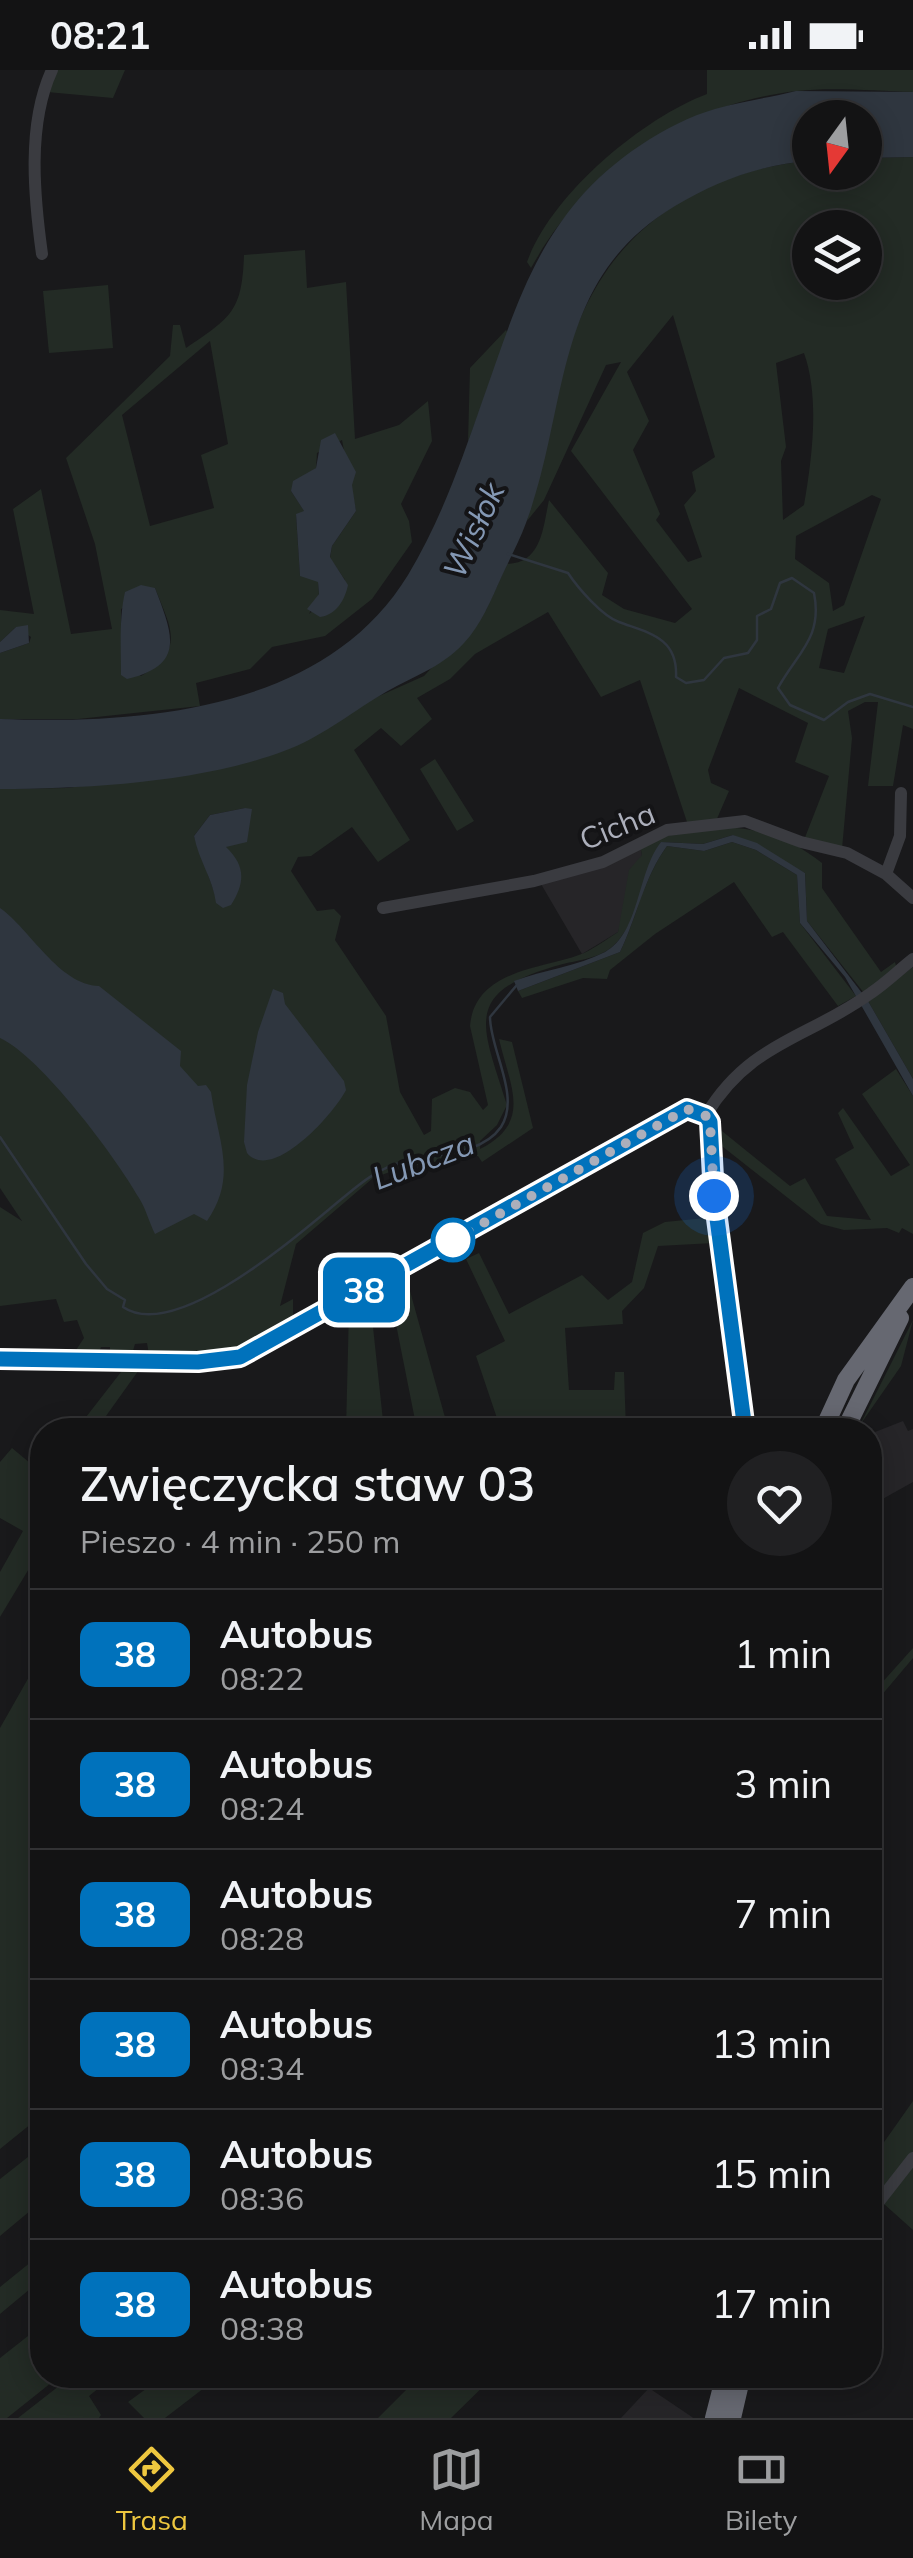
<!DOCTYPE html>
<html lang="pl">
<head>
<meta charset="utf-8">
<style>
	:root { --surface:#131314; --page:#202022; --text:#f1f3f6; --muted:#9d9ea0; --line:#323234; --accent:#eec73f }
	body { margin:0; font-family:Mulish,sans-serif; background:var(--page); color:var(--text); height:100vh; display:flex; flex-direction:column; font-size:38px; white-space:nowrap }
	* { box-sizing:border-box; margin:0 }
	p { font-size:32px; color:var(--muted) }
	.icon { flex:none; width:55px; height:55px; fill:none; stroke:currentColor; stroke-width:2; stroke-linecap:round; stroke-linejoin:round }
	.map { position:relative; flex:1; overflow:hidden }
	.side { position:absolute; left:30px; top:1348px; width:852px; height:970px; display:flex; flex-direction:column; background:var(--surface); border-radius:40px; box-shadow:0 5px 25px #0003,0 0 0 2px var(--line) }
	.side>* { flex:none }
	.badge { padding:0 20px; border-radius:15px; font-size:35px; line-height:65px }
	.needle { width:65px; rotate:195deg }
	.tools { position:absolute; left:792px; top:30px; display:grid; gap:20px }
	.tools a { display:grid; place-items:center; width:90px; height:90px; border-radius:50%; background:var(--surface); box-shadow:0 5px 25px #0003,0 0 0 2px var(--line); font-size:50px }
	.you { position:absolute; width:50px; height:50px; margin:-25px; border:8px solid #fff; border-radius:50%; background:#1a73e8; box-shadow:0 0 0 15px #1a73e833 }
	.map>.badge { position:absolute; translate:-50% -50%; box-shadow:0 0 0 5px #fff }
	.round { display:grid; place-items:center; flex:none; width:105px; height:105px; border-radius:52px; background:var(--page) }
	.headline { display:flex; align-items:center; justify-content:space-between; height:170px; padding:0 50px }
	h1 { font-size:48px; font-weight:600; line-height:75px }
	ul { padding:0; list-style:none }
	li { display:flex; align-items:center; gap:30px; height:130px; padding:0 50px; border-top:2px solid var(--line) }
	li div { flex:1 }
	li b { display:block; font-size:38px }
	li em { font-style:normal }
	li .badge { min-width:110px; font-weight:700; text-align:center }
	.status { display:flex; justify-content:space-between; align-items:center; height:70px; padding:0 50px; background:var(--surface); direction:ltr }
	.status svg { height:28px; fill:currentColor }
	.dock { display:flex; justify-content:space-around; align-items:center; height:140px; border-top:2px solid var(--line); background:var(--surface); font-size:28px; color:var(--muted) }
	.dock a { display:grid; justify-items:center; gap:5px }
	.dock .selected { color:var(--accent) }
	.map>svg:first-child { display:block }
</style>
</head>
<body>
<div class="status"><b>08:21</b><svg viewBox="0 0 49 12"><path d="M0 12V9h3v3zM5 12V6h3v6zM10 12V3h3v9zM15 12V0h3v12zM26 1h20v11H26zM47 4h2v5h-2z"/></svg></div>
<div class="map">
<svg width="913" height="2348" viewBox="0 0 913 2348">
	<rect width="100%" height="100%" fill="#19191b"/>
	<path fill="#262528" d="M 640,775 L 642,785 L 618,862 L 582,884 L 541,814 Z
		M 903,1351 L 908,1361 L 913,1359 L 913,1412 L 870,1436 L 870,1364 Z
		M 649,2318 L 692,2347 L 693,2348 L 621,2348 Z"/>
	<path fill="#232b25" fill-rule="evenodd" d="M 55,0 L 125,0 L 113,28 L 47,22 Z
		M 707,0 L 913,0 L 913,22 C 877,21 832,17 797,21 C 683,34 586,99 531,198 L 527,192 C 551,125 641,49 707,24 Z
		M 913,87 L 913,659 L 903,655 L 893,716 L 868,716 L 878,632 L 865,632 L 848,641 L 852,668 L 842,779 L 804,770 L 829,706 L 795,692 L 808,653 L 739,618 L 708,700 L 711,713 L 729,721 L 716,751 L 688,755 L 640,610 L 601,627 L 548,542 L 475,584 L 450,609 L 417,628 L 432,649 L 401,676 L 381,658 L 354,680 L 410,770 L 378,792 L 352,757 L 311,786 L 298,787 L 291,801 L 317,841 L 334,839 L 341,846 L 335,870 L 386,946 L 400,1022 L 424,1065 L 431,1061 L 432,1029 L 455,1018 L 470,1022 L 483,1040 L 488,1035 L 470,956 C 475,897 548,899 584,883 C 595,878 607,869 618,862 L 629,800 L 642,785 L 640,775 C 704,750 766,748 822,793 L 822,818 L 881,902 L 895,892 L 896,896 L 864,923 L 807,851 L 805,803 L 733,765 L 703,774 L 661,772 C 648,803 638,853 613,876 C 600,888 579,890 563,894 C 461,922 481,952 507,1035 L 497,1055 L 480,1071 L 480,1079 C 533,1052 510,1017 499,969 L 512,972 L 533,1058 L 482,1092 L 478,1086 L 404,1097 L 373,1108 L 296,1174 L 280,1236 L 293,1229 L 293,1250 C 249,1289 205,1287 149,1285 L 147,1273 L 135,1274 L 132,1284 L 110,1286 L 110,1277 L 101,1277 L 99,1283 L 74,1283 L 84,1268 L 77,1250 L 64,1252 L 56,1229 L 0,1236 L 0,1137 L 22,1151 L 0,1118 L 0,719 L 67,718 L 103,713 L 377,627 L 424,606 L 486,540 L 507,494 C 542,493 543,457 549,430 L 608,503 L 602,525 L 624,539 L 675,553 L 692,539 L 571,381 L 621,292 L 606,295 L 544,430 L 527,451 C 555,331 564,202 680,132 C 719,109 765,94 810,91 L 810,102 L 865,102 L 865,88 ZM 810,158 L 865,158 L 865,212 L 810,212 ZM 673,245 L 715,387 L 692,402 L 696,421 L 684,435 L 702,487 L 688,492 L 656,450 L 660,444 L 633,380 L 649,351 L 627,302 ZM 804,283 C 820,328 812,389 804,435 L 783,450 L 781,391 L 786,377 L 776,293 ZM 872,425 L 881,429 L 844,535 L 833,541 L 829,513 L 795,489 L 796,466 ZM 865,546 L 844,603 L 819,598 L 828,559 ZM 245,738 L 234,773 L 225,777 L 215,824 L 194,766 L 210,745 Z
		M 305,180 L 307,218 L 346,212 L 355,369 L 399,355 L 428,331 L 432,371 L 401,434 L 409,451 L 412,472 L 372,529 L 325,566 L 272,577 L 250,599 L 196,613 L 200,636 L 78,649 L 0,649 L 0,583 L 29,573 L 31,567 L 16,557 L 0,572 L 0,540 L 34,544 L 13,439 L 41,419 L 71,564 L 112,559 L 95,474 L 66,388 L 170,286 L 173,255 L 180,255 L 186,278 C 232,247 242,241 244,185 ZM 210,271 L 228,374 L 201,385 L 214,438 L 150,456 L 122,345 ZM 342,370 L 356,441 L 332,476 L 330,488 L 345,510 L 309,544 L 319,524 L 318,511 L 300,505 L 296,445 L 305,442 L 291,421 L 316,398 L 317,383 ZM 155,518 C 171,559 186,579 141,606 L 121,589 L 121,539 Z
		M 108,215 L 113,278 L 49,283 L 43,221 Z
		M 506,260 L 508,263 L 468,372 L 470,298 Z
		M 435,689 L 474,751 L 457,761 L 420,699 Z
		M 732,772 L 756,780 L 797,805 L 800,853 L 856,926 L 838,936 L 783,862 L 772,867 L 734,812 L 655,864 L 610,900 L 607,909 L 583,908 L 522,928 L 518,921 L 620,882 C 637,847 644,807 667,776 L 704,781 Z
		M 913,897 L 913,1009 L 868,931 Z
		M 896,999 L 913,1026 L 913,1164 L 902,1158 L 899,1163 L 887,1158 L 844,1160 L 821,1154 L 718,1073 L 717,1057 L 790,1116 L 805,1108 L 827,1146 L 871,1150 L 835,1089 L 854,1078 L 838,1043 L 843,1038 L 891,1106 L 910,1095 L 862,1024 Z
		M 705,1148 L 714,1173 L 658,1176 L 644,1218 L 622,1241 L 623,1254 L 565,1258 L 569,1320 L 614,1320 L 615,1302 L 624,1302 L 626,1360 L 501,1360 L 476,1286 L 505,1271 L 466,1189 L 479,1183 L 509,1244 L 582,1205 L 608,1230 L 632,1212 L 643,1163 L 665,1152 Z
		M 405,1203 L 446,1351 L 444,1360 L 417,1360 L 388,1214 Z
		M 370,1229 L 384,1360 L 346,1360 L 349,1239 Z
		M 913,1250 L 901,1296 L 860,1355 Z
		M 107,1295 L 141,1297 L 96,1360 L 76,1360 L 121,1302 L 102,1300 Z
		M 12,1378 L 42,1403 L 42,1432 L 36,1441 L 42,1443 L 42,1477 L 0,1547 L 0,1502 L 23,1461 L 0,1448 L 0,1392 Z
		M 913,1578 L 913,1588 L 870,1639 L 870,1626 Z
		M 42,1584 L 42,2045 L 0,2079 L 0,1658 Z
		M 913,2031 L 913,2083 L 874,2133 L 870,2092 Z
		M 42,2076 L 42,2131 L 0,2166 L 0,2109 Z
		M 913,2097 L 913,2160 L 884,2134 Z
		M 42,2183 L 42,2209 L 0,2244 L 0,2217 Z
		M 42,2255 L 42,2305 L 61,2305 L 7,2348 L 0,2348 L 0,2288 Z
		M 73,2305 L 115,2305 L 89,2326 L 101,2345 L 99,2348 L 18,2348 Z
		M 165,2305 L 221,2305 L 165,2348 L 144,2348 L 128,2332 Z
		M 421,2305 L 495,2305 L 451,2348 L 378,2348 Z"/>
	<path fill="#2f363f" d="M 796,21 L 913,22 L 913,87 L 865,88 L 865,48 L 810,48 L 810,91 C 762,94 716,111 675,136 C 551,210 570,335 526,453 C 519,472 509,490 501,508 C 491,530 481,555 464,573 C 440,599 410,607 381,625 C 349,644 320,668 284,681 C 202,712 87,719 0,719 L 0,649 C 143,654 325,641 408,505 C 441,450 461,392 482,332 C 508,260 527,190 578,130 C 611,91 666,53 715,39 C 742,31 769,28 796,21 Z
		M 335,363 L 356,402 L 352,415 L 356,441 L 332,476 L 330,487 L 348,515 C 345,530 336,545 320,547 L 307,539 L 319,524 L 318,512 L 300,506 L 296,444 L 304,441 L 291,421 L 293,411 L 316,398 L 321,370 Z
		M 141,515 L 155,518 C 172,563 187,595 127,609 L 121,605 C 121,578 119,548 125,522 Z
		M 28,555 L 29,573 L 0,583 L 0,572 L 16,557 Z
		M 245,738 L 252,739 L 247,772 L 226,777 C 246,796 245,813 231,835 L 223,838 L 216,833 C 213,809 199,791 194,766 L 210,745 Z
		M 733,765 L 757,773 L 805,803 L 807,851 L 868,931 L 913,1009 L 913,1026 L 845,907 L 800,853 L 797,805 L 756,780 L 732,772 L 704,781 L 667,776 C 644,807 637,847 620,882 L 518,921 L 514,911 C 543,900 578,896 605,882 C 640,863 637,802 661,772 L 703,774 Z
		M 0,838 C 30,859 59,915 99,916 L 181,981 L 180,996 L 198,1016 L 206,1015 L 211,1022 C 218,1071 238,1106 207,1151 L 194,1144 L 155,1164 C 149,1152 146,1139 139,1128 C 115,1086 41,987 0,968 Z
		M 273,919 L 283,923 L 285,934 L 344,1011 L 346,1020 C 334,1044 272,1113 247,1083 L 244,1072 L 247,1015 L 258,962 Z"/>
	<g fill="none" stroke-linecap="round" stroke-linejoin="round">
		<path stroke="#2f363f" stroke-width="2.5" d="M 508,484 L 568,503 C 578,518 602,546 619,552 C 648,563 678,567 676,607 L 686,613 L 704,610 L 724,588 L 748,583 L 757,570 L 757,546 L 771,539 L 780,513 L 792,508 L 814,523 C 823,568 797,583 778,618 L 790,635 L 824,650 L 848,632 L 870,624 L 913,637
			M 0,1067 L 86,1194 L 107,1219 L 125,1230 L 123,1237 C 177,1274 303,1160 344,1127 C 362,1112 379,1098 403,1092 C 433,1084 481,1086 501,1057 C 521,1026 490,980 490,947 L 516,916"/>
		<path stroke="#3a3b40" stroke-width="12" d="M 42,184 C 34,126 27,54 52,0
			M 886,804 L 900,766 L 901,723
			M 383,838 L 534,811 L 603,792 L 667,760 L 745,751 L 801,772 L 847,783 L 886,804 L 913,828
			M 706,1045 L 745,1360
			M 706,1045 C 750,972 807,969 871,923 C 886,913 899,900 913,889
			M 0,1289 L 198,1292 L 241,1287 L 674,1045 L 687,1039 L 706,1045
			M 870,2143 L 913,2088"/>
		<path stroke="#666871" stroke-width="18" d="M 823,1360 L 846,1310 L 913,1217
			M 845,1360 L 900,1248
			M 714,2348 L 725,2305
			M 732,2348 L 742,2305"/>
	</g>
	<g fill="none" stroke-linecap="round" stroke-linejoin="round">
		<defs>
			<path id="line" d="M 0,1289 L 198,1292 L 240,1287 L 687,1039 L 706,1046 L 710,1052 L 714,1126 L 745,1360"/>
		</defs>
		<use href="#line" stroke="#fff" stroke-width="22"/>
		<use href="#line" stroke="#0072bc" stroke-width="15"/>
		<path stroke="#acafbb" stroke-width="10" stroke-dasharray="0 18" d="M 453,1170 L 687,1039 L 706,1046 L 710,1052 L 714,1126"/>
	</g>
	<circle fill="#fff" stroke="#0072bc" stroke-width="5" cx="453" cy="1170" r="20"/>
	<g text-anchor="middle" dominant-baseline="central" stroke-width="8" stroke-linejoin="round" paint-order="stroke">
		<g font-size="30" fill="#acafbb" stroke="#141416">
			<text transform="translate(617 756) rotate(-22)">Cicha</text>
		</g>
		<g font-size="32" font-style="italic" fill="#8498b4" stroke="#141416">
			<text transform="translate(473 460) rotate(-65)">Wisłok</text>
			<text transform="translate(423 1090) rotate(-21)">Lubcza</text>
		</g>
	</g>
</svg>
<div class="tools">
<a><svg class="needle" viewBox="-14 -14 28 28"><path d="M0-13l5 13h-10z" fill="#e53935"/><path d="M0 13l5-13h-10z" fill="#9d9ea0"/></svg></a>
<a><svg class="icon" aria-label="layers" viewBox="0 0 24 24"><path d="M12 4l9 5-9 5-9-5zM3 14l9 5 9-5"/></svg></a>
</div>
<div class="you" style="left:714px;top:1126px"></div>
<b class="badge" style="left:364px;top:1220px;background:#0072bc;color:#fff">38</b>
<section class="side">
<div class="headline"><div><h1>Zwięczycka staw 03</h1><p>Pieszo · 4 min · 250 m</p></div><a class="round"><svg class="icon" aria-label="heart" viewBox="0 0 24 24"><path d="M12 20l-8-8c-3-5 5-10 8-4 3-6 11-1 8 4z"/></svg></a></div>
<ul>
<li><span class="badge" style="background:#0072bc;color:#fff">38</span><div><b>Autobus</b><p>08:22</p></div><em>1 min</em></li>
<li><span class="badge" style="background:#0072bc;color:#fff">38</span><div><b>Autobus</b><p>08:24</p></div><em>3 min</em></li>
<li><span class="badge" style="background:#0072bc;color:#fff">38</span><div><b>Autobus</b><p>08:28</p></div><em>7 min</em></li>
<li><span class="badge" style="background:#0072bc;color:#fff">38</span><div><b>Autobus</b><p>08:34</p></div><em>13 min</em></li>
<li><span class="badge" style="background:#0072bc;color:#fff">38</span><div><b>Autobus</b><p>08:36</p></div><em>15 min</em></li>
<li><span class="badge" style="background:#0072bc;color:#fff">38</span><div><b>Autobus</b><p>08:38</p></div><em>17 min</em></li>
</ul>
</section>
</div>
<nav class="dock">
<a class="selected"><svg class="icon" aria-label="directions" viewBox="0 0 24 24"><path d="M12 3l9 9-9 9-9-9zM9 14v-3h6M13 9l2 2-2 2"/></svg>Trasa</a>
<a><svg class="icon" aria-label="map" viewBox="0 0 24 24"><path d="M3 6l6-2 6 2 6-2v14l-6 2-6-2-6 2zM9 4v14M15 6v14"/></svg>Mapa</a>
<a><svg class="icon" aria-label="tickets" viewBox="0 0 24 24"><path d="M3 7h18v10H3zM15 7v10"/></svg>Bilety</a>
</nav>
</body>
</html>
